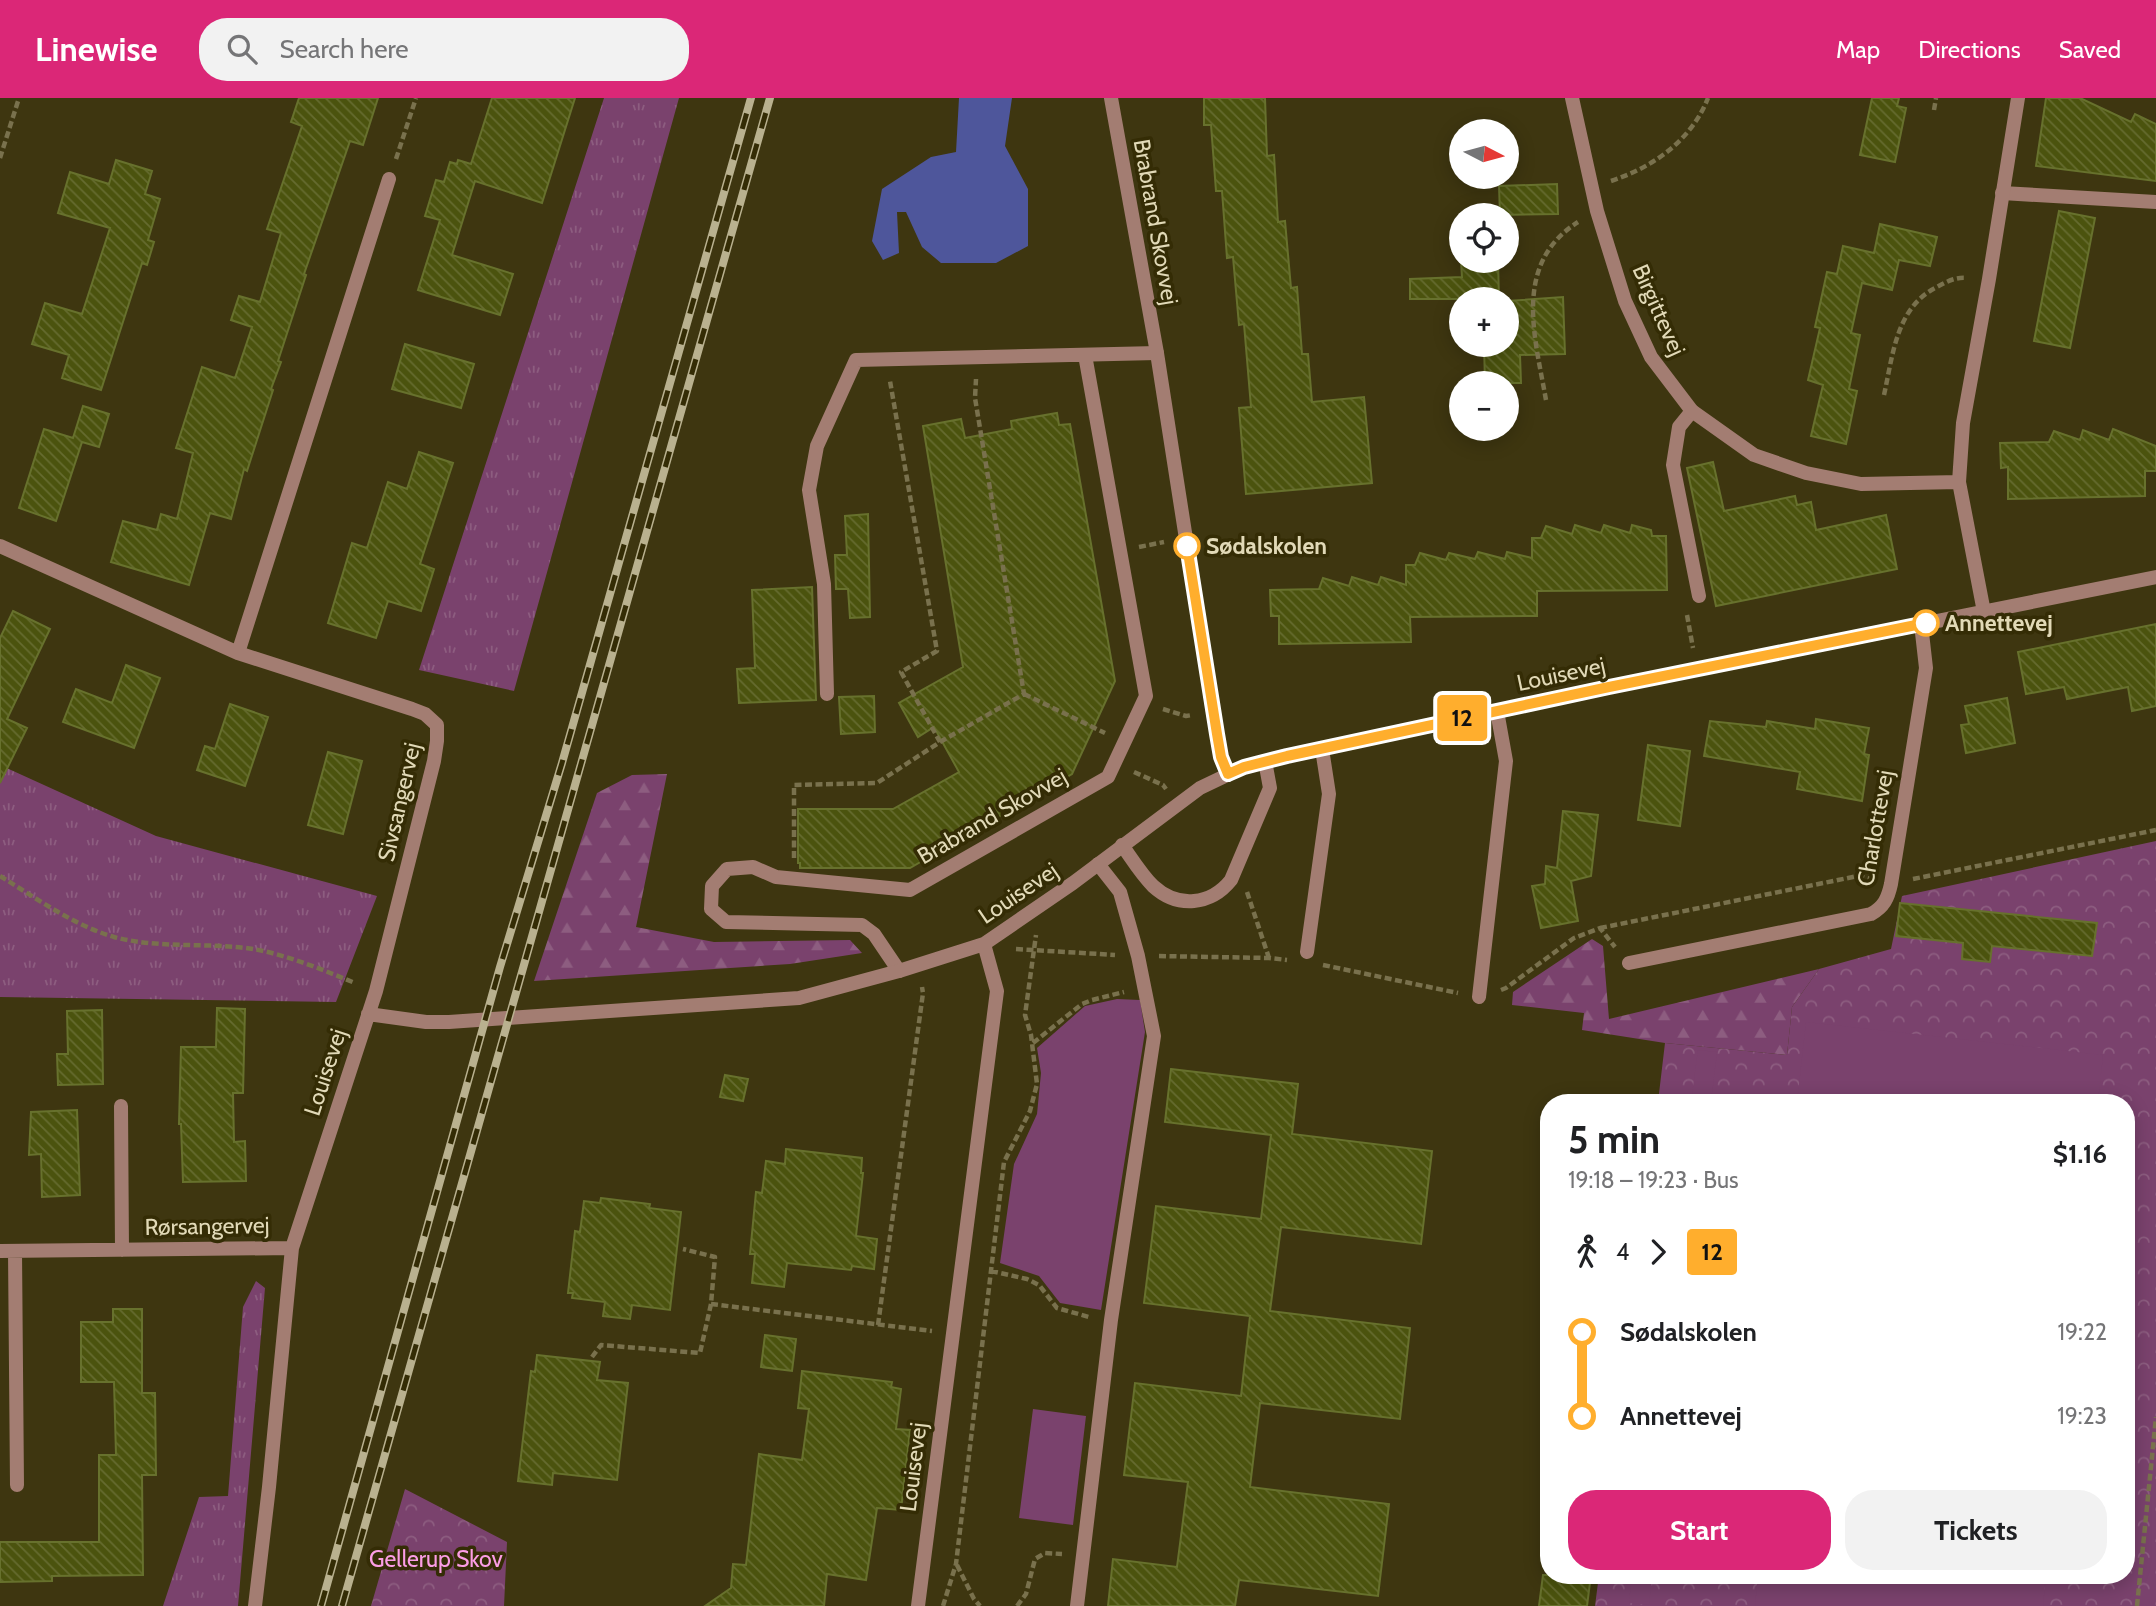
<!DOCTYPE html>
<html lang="en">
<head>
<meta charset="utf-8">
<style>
	:root { --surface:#fff; --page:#f2f2f2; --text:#202124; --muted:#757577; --accent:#db2777 }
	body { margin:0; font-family:Cabin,sans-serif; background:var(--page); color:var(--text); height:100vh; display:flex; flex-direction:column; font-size:26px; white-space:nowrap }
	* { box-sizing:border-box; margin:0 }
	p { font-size:23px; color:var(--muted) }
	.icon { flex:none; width:38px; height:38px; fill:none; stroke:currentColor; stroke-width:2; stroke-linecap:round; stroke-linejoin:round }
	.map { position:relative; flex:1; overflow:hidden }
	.side { position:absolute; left:1540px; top:996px; width:595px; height:490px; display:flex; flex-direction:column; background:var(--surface); border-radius:28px; box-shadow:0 4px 18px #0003 }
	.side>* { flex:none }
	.badge { padding:0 14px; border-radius:5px; font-size:24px; line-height:46px }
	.needle { width:46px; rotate:96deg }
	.tools { position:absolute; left:1449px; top:21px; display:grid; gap:14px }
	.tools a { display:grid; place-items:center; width:70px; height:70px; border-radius:50%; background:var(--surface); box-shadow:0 4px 18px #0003; font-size:35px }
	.map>.badge { position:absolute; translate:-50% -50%; box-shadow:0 0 0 4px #fff }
	.legs { display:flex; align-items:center; gap:10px; height:77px; padding:0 28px; font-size:23px }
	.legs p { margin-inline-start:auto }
	.head { display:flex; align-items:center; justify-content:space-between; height:119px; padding:0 28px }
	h1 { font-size:38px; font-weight:700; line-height:52px }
	.primary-button { display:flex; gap:14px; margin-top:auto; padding:14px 28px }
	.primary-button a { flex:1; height:80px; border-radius:28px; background:var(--accent); color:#fff; font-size:28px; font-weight:700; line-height:80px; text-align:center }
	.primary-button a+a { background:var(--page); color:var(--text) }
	ul { padding:0 28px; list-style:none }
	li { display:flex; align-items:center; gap:24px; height:84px; font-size:26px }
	li i { display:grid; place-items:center; width:10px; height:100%; margin:0 9px; background:currentColor }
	li i::after { content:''; width:18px; height:18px; margin:-9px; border:5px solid; border-radius:50%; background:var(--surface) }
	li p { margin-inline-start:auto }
	li:first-child i { background:linear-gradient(#0000 50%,currentColor 0) }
	li:last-child i { background:linear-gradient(currentColor 50%,#0000 0) }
	header { display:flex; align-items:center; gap:42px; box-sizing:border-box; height:98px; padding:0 35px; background:var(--accent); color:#fff }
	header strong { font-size:33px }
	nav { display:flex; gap:38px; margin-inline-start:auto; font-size:24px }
	.search { width:490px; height:63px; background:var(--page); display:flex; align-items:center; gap:18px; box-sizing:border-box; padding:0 24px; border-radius:28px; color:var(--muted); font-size:26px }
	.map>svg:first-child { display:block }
</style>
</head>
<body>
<header>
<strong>Linewise</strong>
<div class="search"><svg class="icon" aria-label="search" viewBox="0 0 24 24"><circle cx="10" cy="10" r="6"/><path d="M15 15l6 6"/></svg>Search here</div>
<nav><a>Map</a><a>Directions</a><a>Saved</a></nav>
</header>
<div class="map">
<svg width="2156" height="1508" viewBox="0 0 2156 1508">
	<defs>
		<pattern id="grass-tufts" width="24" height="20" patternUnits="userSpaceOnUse" patternTransform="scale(1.75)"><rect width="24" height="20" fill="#7a426d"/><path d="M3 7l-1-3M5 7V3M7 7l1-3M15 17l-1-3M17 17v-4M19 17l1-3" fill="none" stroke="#8d5d80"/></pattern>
		<pattern id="forest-firs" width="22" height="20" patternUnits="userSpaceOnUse" patternTransform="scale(1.75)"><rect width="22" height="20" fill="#7a426d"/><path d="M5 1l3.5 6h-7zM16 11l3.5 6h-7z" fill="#8d5d80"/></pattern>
		<pattern id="park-crowns" width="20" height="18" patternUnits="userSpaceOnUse" patternTransform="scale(1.75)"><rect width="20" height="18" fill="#7a426d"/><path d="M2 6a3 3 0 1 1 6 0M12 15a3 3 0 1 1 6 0" fill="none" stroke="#8d5d80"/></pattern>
		<pattern id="building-back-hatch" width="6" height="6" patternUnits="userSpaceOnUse" patternTransform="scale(1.75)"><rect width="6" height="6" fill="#4b530e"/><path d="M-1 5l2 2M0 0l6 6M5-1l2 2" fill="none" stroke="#656b2f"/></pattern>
	</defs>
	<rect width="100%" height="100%" fill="#3e3610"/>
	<path fill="url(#grass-tufts)" d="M 604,0 L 679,0 L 514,593 L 419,572 Z
		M 0,667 L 156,738 L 377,798 L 336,904 L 0,899 Z
		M 256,1183 L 265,1190 L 238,1508 L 163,1508 L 199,1399 L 228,1398 L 243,1209 Z"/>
	<path fill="url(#forest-firs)" d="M 667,676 L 636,829 L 714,844 L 850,842 L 862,855 L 790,866 L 534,883 L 597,695 L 632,677 Z
		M 1592,841 L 1603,848 L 1609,921 L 1819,871 L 1792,909 L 1787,957 L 1665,945 L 1582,932 L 1584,915 L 1512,907 L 1513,894 Z"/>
	<path fill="url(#park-crowns)" d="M 2156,743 L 2156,1508 L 1595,1508 L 1599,1477 L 2126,1477 L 2126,1004 L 1658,1004 L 1665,945 L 1787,957 L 1792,909 L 1819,871 L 1891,851 L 1902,798 Z
		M 405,1391 L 507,1444 L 504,1508 L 371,1508 Z"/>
	<path fill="#7a426d" d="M 1117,901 L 1140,902 L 1145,934 L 1101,1212 L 1060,1205 L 1039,1178 L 1000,1165 L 1014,1066 L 1037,1016 L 1041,975 L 1037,950 L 1085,908 Z
		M 1806,924 L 2103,957 L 2098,1004 L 1797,1004 Z
		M 1698,952 L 1717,954 L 1711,1004 L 1691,1004 Z
		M 1033,1311 L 1086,1318 L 1073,1427 L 1019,1420 Z
		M 1632,1477 L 1652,1477 L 1649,1507 L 1629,1505 Z
		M 1758,1477 L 2046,1477 L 2043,1508 L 1755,1508 Z"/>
	<path fill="#4e569b" d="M 959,0 L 1012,0 L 1005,48 L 1028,91 L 1028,148 L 996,165 L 941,165 L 922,149 L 906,114 L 897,114 L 899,155 L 883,162 L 872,143 L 882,91 L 931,59 L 956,54 Z"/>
	<path fill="url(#building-back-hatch)" stroke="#67712d" stroke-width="2" d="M 299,0 L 378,0 L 363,47 L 350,43 L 304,176 L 306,177 L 278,263 L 281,264 L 271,291 L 273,292 L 247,373 L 244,371 L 231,421 L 210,415 L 189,487 L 111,464 L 123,423 L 157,432 L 161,416 L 177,421 L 193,355 L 176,350 L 202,269 L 235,280 L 252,229 L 231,222 L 239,198 L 260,204 L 281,135 L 267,131 L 302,28 L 291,24 Z
		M 492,0 L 575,0 L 542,105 L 475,83 L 452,157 L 513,176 L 500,217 L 418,192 L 440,122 L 425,118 L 436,82 L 444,84 L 450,64 L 457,66 L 458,62 L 471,66 Z
		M 1204,0 L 1265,0 L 1267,58 L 1274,57 L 1278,124 L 1285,123 L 1291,190 L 1297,189 L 1302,256 L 1308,256 L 1312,304 L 1364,299 L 1372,385 L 1246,396 L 1239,310 L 1251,309 L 1244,226 L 1239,227 L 1233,159 L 1227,160 L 1222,93 L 1216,93 L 1211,27 L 1204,27 Z
		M 1872,0 L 1899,0 L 1897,8 L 1906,10 L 1895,64 L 1860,57 Z
		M 2046,0 L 2080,0 L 2131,24 L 2135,16 L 2156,26 L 2156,83 L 2036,68 Z
		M 116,62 L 152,73 L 145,96 L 160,101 L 148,142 L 154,144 L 147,167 L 142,165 L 101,292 L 62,280 L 69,257 L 32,246 L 45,205 L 82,216 L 110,130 L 58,115 L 70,74 L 109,86 Z
		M 1557,86 L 1558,116 L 1500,117 L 1499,88 Z
		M 2059,113 L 2095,120 L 2070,250 L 2034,243 Z
		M 1880,126 L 1937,139 L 1930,168 L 1899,162 L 1892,192 L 1862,185 L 1851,235 L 1860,237 L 1849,291 L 1857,293 L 1846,346 L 1811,338 L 1823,287 L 1808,282 L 1820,230 L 1815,229 L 1827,174 L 1837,176 L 1843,148 L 1874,155 Z
		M 1461,163 L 1498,163 L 1499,201 L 1410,201 L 1410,181 L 1462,179 Z
		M 1563,199 L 1565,256 L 1520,257 L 1521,285 L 1485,285 L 1484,247 L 1507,247 L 1507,203 Z
		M 405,246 L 474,266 L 461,310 L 392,291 Z
		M 83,308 L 109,316 L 99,349 L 82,344 L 56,423 L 19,410 L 44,331 L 73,340 Z
		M 1057,315 L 1059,327 L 1070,326 L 1115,583 L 1072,676 L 910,770 L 800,770 L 800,765 L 798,765 L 798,711 L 893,711 L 959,674 L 934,629 L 918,639 L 899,605 L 963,569 L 923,328 L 961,321 L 965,340 L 1012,331 L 1011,323 Z
		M 2113,331 L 2156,348 L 2156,373 L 2145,373 L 2145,398 L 2008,401 L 2008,369 L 2001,370 L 2000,345 L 2049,344 L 2054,333 L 2080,342 L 2083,332 L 2109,342 Z
		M 419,354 L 453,365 L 420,466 L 434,471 L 421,513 L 388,503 L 376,540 L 328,525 L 352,445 L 367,450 L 388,384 L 407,391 Z
		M 1713,364 L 1724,413 L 1795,398 L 1797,407 L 1811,404 L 1816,432 L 1886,417 L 1897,471 L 1716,508 L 1687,370 Z
		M 868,416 L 870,519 L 850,520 L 848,491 L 836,491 L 835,457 L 847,457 L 845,418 Z
		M 1575,427 L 1601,435 L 1604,427 L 1630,435 L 1632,427 L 1651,432 L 1652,438 L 1666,438 L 1667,492 L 1537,493 L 1537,518 L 1410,519 L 1411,544 L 1279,546 L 1279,518 L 1271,518 L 1270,492 L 1319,491 L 1323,480 L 1349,488 L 1352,479 L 1378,487 L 1381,479 L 1406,487 L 1406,467 L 1415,467 L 1420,455 L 1446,462 L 1449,455 L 1475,461 L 1478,454 L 1505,461 L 1507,454 L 1532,460 L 1532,440 L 1541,440 L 1546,428 L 1572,436 Z
		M 812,489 L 816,602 L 739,605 L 737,571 L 755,570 L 752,492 Z
		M 13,513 L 50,531 L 7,621 L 27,630 L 0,685 L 0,540 Z
		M 2156,526 L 2156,608 L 2132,613 L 2128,589 L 2067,601 L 2064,589 L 2026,596 L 2018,554 Z
		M 126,567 L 160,580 L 134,650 L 63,624 L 76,591 L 112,605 Z
		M 874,598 L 875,634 L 841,636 L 839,599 Z
		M 2007,600 L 2015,645 L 1966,655 L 1961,627 L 1969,626 L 1965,608 Z
		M 230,606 L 268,619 L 245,688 L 197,672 L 205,648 L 215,651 Z
		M 1816,621 L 1869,630 L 1864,656 L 1869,657 L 1862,703 L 1797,691 L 1800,674 L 1704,658 L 1710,623 L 1766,629 L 1767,623 L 1815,631 Z
		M 1648,647 L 1690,653 L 1680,728 L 1638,722 Z
		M 328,654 L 362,663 L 343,736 L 308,727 Z
		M 1563,713 L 1598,717 L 1591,778 L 1571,783 L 1578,823 L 1541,830 L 1532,788 L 1545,786 L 1546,768 L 1557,770 Z
		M 1900,805 L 2097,825 L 2092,858 L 1992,848 L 1990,864 L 1962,861 L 1963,845 L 1896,838 Z
		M 217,910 L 245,911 L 243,995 L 233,995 L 234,1044 L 245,1043 L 246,1083 L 183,1084 L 181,1026 L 179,1026 L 181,949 L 216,949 Z
		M 102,912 L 103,986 L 58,987 L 57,956 L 68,956 L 67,913 Z
		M 1171,971 L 1298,986 L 1292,1036 L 1432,1053 L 1421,1146 L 1281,1129 L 1270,1213 L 1410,1230 L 1400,1321 L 1260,1305 L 1250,1389 L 1389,1406 L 1378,1498 L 1239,1482 L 1235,1508 L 1108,1508 L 1113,1461 L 1177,1469 L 1188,1384 L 1124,1377 L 1135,1285 L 1241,1298 L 1250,1218 L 1144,1205 L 1156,1108 L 1261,1121 L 1271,1037 L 1165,1024 Z
		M 725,977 L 748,981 L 743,1003 L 720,999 Z
		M 77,1012 L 80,1097 L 42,1099 L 41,1056 L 29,1057 L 31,1014 Z
		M 786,1051 L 862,1060 L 861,1075 L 863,1075 L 856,1138 L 877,1141 L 874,1171 L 852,1168 L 851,1172 L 787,1165 L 784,1189 L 752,1185 L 755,1156 L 750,1156 L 756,1094 L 762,1095 L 766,1063 L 785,1066 Z
		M 601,1100 L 650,1106 L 649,1110 L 681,1114 L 670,1212 L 632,1207 L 630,1221 L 603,1218 L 605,1204 L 572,1200 L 573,1195 L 568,1195 L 575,1133 L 580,1134 L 584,1103 L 600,1105 Z
		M 113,1211 L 142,1211 L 142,1295 L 155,1295 L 156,1377 L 142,1377 L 143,1477 L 52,1478 L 52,1483 L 0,1484 L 0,1444 L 99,1444 L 99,1357 L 116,1357 L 114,1284 L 81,1284 L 81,1224 L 113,1224 Z
		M 765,1237 L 796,1241 L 792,1273 L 761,1269 Z
		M 537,1257 L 600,1264 L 597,1282 L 628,1285 L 617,1382 L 553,1375 L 552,1387 L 518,1383 L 531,1273 L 535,1274 Z
		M 802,1273 L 892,1284 L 891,1289 L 901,1291 L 896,1331 L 910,1332 L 901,1412 L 877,1410 L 866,1482 L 827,1476 L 824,1508 L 705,1508 L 731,1490 L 733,1466 L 746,1467 L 759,1356 L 802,1362 L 809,1311 L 798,1310 Z
		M 1543,1477 L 1591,1477 L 1587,1508 L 1539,1508 Z"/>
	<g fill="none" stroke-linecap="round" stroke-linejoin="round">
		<path stroke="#79714d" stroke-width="4.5" stroke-dasharray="7 3.5" stroke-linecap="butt" d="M 1934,12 L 1936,0
			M 0,60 L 19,0
			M 396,61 L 416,0
			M 1611,83 C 1653,69 1691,43 1708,0
			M 1884,297 C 1893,257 1896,209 1937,189 C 1948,183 1955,179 1967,180
			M 1546,302 C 1535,239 1512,166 1578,124
			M 1139,449 L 1164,444
			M 1687,517 L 1693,550
			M 1024,596 L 1105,635
			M 1163,611 L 1186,618 L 1192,617
			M 940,644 L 1024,596 L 975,300 L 976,281
			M 1134,674 L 1163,687 L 1166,691
			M 794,760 L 794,687 L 877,685 L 940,644 L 901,574 L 937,553 L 890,283
			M 0,778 C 36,800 73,827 114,839 C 159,851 207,844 253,851 C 288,857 323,872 355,885
			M 1913,781 L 2156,732
			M 1247,794 L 1269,860
			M 1600,830 L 1858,778 L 1871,781
			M 1016,851 L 1115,857
			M 1159,858 L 1269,860 L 1287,862
			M 1323,867 L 1458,895
			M 1501,892 L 1506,890 L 1574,840 L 1600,830 L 1615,849
			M 1033,945 L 1082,906 L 1092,902 L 1124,894
			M 991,1173 L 1027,1181 L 1039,1187 L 1057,1210 L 1089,1219
			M 711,1206 L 932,1233
			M 878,1227 L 923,895 L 922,889
			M 592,1259 L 601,1247 L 700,1255 L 711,1206 L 715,1159 L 683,1151
			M 957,1467 L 974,1501 L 980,1508
			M 943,1508 L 956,1466 L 1004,1064 L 1030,1013 L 1037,986 L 1031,937 L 1025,917 L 1036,837
			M 1017,1508 L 1026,1496 L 1035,1461 L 1045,1455 L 1062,1456
			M 2137,1508 L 2156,1319"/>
		<path stroke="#a37d72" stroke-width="14" d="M 2002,95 L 2156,104
			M 1692,313 L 1679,329 L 1673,367 L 1699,498
			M 827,596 L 824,486 L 809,392 L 817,348 L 856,262 L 1157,255
			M 1122,747 C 1132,761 1141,776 1153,788 C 1178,811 1211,807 1231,782 L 1270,690 L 1265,663
			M 1307,854 L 1329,696 L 1322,651
			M 899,873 L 874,836 L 862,827 L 726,824 L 711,811 L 712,788 L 727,771 L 753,769 L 776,779 L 910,792 L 1108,679 L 1146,598 L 1085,257
			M 1479,899 L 1506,663 L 1497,613
			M 1077,1508 L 1111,1222 L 1154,938 L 1138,858 L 1120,794 L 1098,766"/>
		<path stroke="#a37d72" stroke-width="14" d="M 1111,0 L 1157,255 L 1213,614 L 1221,659 L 1228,676
			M 1572,0 L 1597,113 L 1625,203 L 1651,259 L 1692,313 L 1754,357 L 1806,375 L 1861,386 L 1959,384
			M 0,448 L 238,555 L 412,611 L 425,616 L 437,627 L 437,643 L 434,663 L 376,893 L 292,1150 L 269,1389 L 255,1508
			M 1984,514 L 1959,384 L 1963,325 L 1989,181 L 2018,0
			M 238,555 L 389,81
			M 1629,865 L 1871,816 C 1884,809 1888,800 1891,786 L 1926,570 L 1921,526
			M 368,916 L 426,924 L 449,924 L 799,900 L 899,873 L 984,846 L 1073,785 L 1200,690 L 1244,669 L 1287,658 L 1609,589 L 2156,479
			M 121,1008 L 122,1152
			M 0,1153 L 292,1150
			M 15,1153 L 17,1387
			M 918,1508 L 997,893 L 984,846"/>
		<defs>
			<path id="rail" d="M 321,1508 L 500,869 L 562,665 L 751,0
				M 342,1508 L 770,0"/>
		</defs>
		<use href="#rail" stroke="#b9b18f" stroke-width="8"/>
		<use href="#rail" stroke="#342c05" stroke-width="5" stroke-dasharray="16" stroke-linecap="butt"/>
	</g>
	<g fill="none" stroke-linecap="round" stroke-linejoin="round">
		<defs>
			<path id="line-1" d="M 1187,448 L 1217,636 L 1221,659 L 1228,676 L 1244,669 L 1287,658 L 1609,589 L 1926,525"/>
		</defs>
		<use href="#line-1" stroke="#fff" stroke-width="16"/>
		<use href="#line-1" stroke="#ffae2d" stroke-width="10"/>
	</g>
	<g fill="#fff" stroke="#ffae2d" stroke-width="3.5">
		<circle cx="1187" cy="448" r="12"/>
		<circle cx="1926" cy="525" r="12"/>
	</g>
	<g text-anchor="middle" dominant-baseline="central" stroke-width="7" stroke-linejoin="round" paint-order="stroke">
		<g font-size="23" fill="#e1d9b7" stroke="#342c05">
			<text transform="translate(1156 124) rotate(80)">Brabrand Skovvej</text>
			<text transform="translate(1659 212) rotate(66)">Birgittevej</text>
			<text transform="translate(1561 576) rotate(-12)">Louisevej</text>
			<text transform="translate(399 704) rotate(-77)">Sivsangervej</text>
			<text transform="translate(992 718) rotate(-30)">Brabrand Skovvej</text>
			<text transform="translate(1875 730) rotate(-80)">Charlottevej</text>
			<text transform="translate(1018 795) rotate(-34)">Louisevej</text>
			<text transform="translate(325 974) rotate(-72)">Louisevej</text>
			<text transform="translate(207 1128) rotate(-1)">Rørsangervej</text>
			<text transform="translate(913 1369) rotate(-83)">Louisevej</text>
		</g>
		<g font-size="23" font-weight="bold" fill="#e1d9b7" stroke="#342c05" text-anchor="start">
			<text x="1206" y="448">Sødalskolen</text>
			<text x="1945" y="525">Annettevej</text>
		</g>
		<g font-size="23" fill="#fb9de4" stroke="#342c05">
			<text x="436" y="1461">Gellerup Skov</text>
		</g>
	</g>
</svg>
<div class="tools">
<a><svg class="needle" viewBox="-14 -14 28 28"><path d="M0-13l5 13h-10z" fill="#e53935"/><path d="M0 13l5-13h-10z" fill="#757577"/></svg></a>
<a><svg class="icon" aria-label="locate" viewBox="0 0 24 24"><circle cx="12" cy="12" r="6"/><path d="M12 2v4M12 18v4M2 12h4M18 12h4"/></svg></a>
<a>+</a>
<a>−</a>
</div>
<b class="badge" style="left:1462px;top:620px;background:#ffae2d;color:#111">12</b>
<section class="side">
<div class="head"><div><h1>5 min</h1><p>19:18 – 19:23 · Bus</p></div><b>$1.16</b></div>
<div class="legs"><svg class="icon" aria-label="walk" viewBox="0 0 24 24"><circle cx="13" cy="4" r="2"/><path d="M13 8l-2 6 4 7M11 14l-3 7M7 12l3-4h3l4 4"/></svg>4<svg class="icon" aria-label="forward" viewBox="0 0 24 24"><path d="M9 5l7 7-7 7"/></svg><b class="badge" style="background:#ffae2d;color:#111">12</b></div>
<ul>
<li><i style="color:#ffae2d"></i><b>Sødalskolen</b><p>19:22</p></li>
<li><i style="color:#ffae2d"></i><b>Annettevej</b><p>19:23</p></li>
</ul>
<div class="primary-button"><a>Start</a><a>Tickets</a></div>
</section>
</div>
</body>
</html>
